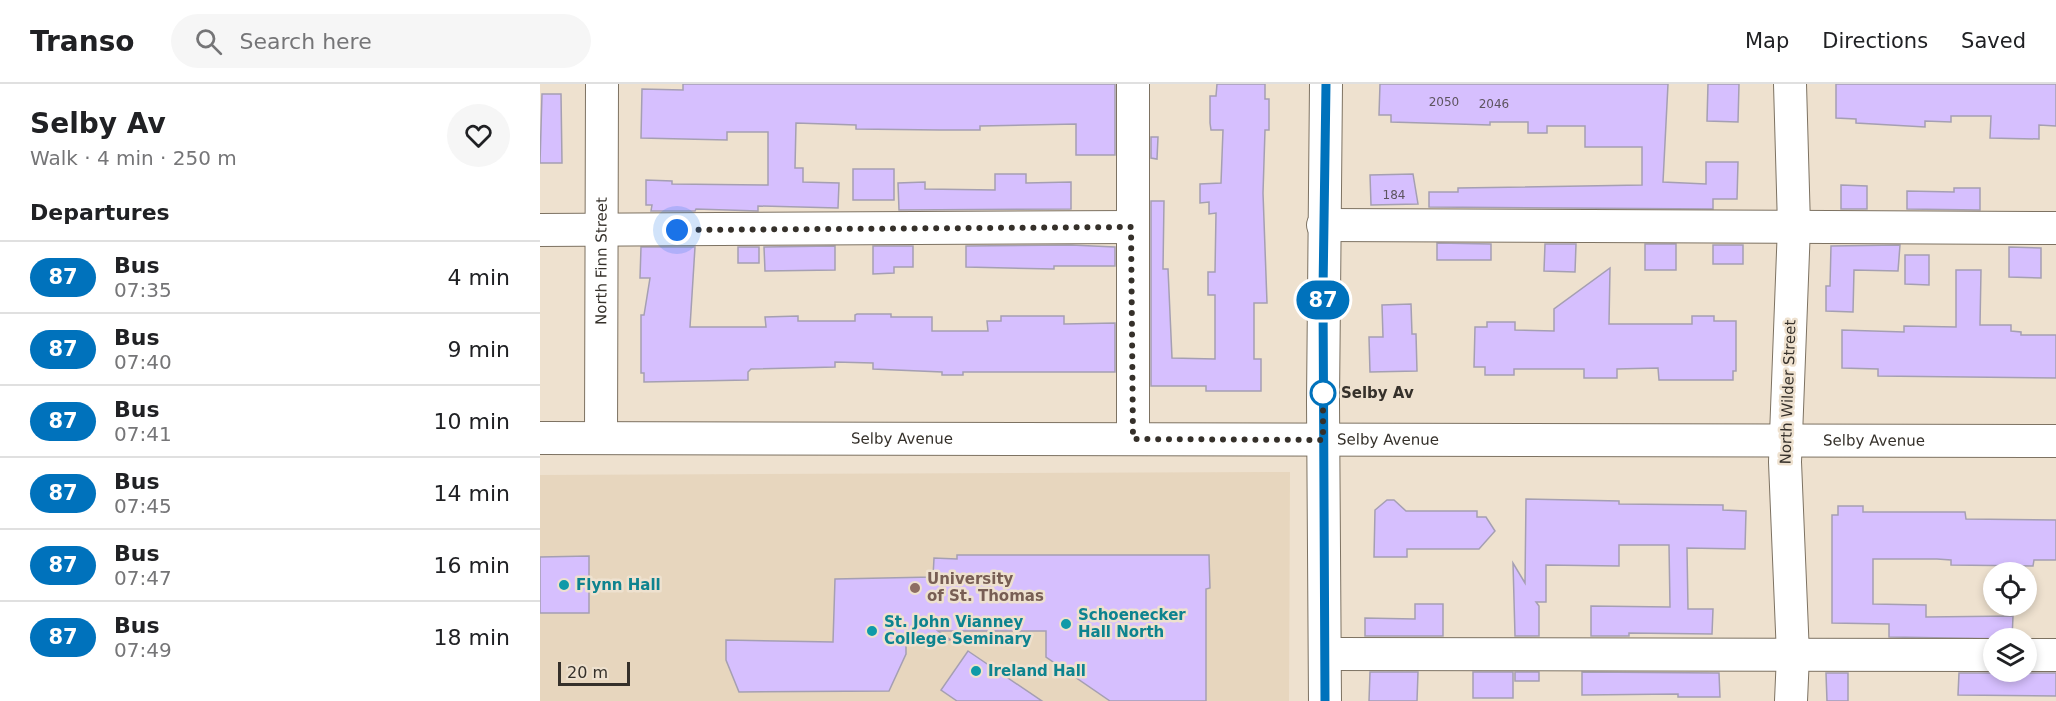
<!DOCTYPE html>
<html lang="en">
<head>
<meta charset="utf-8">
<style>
	:root { --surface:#fff; --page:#f6f6f6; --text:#202124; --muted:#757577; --line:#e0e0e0 }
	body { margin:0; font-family:"DejaVu Sans",sans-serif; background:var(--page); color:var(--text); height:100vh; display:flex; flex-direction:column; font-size:22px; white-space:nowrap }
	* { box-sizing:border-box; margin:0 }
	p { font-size:20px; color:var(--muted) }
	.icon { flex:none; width:33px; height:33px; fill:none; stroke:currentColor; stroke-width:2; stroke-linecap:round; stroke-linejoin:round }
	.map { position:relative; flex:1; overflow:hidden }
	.details { display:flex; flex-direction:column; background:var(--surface); width:540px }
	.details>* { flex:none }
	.badge { padding:0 12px; border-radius:20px; font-size:21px; line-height:39px }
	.fabs { position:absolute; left:1443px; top:478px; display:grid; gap:12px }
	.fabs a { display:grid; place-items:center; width:54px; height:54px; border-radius:50%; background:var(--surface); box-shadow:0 3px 9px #0003; font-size:30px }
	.scale { position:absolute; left:18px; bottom:15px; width:72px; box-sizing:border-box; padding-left:6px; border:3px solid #35302a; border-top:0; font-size:16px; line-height:21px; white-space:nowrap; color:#35302a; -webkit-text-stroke:4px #eee1cf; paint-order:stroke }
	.you { position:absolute; width:30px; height:30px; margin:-15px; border:4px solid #fff; border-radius:50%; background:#1a73e8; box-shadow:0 0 0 9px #1a73e833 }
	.map>.badge { position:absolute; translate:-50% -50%; box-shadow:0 0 0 3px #fff }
	h2 { padding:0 30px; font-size:22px; line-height:54px }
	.round { display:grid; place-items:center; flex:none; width:63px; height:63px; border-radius:32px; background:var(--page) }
	.summary { display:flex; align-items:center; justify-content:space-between; height:102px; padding:0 30px }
	h1 { font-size:28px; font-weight:700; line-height:45px }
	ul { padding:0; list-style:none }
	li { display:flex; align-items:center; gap:18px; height:72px; padding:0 30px; border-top:2px solid var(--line) }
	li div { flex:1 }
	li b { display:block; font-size:22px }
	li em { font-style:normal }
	li .badge { min-width:66px; font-weight:700; text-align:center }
	header { display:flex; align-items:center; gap:36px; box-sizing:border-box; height:84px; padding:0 30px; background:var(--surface); border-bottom:2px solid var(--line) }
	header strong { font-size:28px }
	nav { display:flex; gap:33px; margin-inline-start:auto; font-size:21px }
	.search { width:420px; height:54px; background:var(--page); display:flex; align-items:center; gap:15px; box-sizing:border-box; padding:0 21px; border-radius:33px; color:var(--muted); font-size:22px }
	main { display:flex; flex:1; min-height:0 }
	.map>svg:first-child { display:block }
</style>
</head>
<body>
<header>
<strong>Transo</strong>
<div class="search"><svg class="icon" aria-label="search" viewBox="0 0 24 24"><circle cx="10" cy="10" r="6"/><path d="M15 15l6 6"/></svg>Search here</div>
<nav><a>Map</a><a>Directions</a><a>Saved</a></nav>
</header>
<main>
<section class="details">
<div class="summary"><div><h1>Selby Av</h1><p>Walk · 4 min · 250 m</p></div><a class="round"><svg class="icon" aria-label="heart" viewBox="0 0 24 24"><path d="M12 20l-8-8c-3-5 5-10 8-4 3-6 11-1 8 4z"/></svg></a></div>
<h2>Departures</h2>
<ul>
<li><span class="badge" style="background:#0072bc;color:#fff">87</span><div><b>Bus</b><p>07:35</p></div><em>4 min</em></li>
<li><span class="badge" style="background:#0072bc;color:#fff">87</span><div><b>Bus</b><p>07:40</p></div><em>9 min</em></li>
<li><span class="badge" style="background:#0072bc;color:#fff">87</span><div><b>Bus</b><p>07:41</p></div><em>10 min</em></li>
<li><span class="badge" style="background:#0072bc;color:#fff">87</span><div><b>Bus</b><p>07:45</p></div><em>14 min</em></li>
<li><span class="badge" style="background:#0072bc;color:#fff">87</span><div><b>Bus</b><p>07:47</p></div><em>16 min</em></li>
<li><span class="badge" style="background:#0072bc;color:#fff">87</span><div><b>Bus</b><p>07:49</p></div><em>18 min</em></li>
</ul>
</section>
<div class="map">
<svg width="1516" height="617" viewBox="0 0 1516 617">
	<rect width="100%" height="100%" fill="#eee1cf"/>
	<path fill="#e7d6be" d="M 750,388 L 749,617 L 0,617 L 0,391 Z"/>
	<path fill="#d6bffe" stroke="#a59fb2" stroke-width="1.5" d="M 143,0 L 575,0 L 575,71 L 536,71 L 536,40 L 440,42 L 440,46 L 400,46 L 316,45 L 316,41 L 256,39 L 255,84 L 263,84 L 263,98 L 299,99 L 298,124 L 218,122 L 218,127 L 156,125 L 155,127 L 111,127 L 112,121 L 106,121 L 106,96 L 132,97 L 132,100 L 228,101 L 228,48 L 187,48 L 187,56 L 101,54 L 102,5 L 143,6 Z
		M 677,0 L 725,0 L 725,15 L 729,15 L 729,46 L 725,46 L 723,109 L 727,219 L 714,219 L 714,275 L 721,275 L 721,307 L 666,307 L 666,302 L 611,302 L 611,117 L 624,117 L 623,185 L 628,185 L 632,274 L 675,275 L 675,211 L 668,211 L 668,188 L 675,188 L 676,129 L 669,130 L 669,118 L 660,119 L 660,100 L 681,99 L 683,46 L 671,46 L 670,39 L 670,12 L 676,12 Z
		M 840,0 L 1128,0 L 1123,98 L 1166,100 L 1166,78 L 1198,78 L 1197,115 L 1173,115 L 1173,125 L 889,123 L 889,108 L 918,108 L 918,104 L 1102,101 L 1102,63 L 1045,63 L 1045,42 L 1007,42 L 1007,49 L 988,49 L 988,38 L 950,38 L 950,41 L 851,38 L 851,31 L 839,31 Z
		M 1168,0 L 1199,0 L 1198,38 L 1167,37 Z
		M 1296,0 L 1516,0 L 1516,42 L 1499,41 L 1499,55 L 1450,54 L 1451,32 L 1411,32 L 1411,38 L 1385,37 L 1385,43 L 1316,39 L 1316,35 L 1296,34 Z
		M 2,10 L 21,10 L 22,79 L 0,79 Z
		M 611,53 L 618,53 L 617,75 L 611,74 Z
		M 313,85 L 354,85 L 354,116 L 313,116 Z
		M 455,90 L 486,90 L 486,99 L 531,98 L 531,125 L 359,126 L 358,99 L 385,98 L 385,105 L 455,106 Z
		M 873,90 L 878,120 L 831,121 L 830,91 Z
		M 1301,101 L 1327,102 L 1327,125 L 1301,125 Z
		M 1414,104 L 1440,104 L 1440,126 L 1367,125 L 1367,107 L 1414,108 Z
		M 897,159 L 951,160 L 951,176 L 897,176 Z
		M 1005,160 L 1036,160 L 1035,188 L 1004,187 Z
		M 1105,160 L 1136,160 L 1136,186 L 1105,186 Z
		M 531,161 L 575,163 L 575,182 L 514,182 L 514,185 L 426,183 L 426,162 Z
		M 1173,161 L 1203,161 L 1203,180 L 1173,180 Z
		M 1360,161 L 1358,187 L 1314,186 L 1313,228 L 1286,227 L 1286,202 L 1290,202 L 1291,162 Z
		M 295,162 L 295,186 L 225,187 L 224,163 Z
		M 333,162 L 373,162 L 373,183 L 354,183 L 354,189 L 333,190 Z
		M 101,163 L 155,163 L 150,243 L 226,243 L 225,233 L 258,232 L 258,237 L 315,237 L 315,231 L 317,230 L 351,230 L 351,233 L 392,233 L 392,247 L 448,247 L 447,237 L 461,237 L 461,232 L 524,232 L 524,240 L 575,239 L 575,288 L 423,288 L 423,291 L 402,291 L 402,288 L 333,285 L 333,279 L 295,278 L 295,283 L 211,285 L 208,288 L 208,296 L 104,298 L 104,289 L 101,289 L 101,231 L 104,231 L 110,194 L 100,194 Z
		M 198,163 L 219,163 L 219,179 L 198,179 Z
		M 1469,163 L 1501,164 L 1501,194 L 1469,193 Z
		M 1365,171 L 1389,171 L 1389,201 L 1365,200 Z
		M 1070,184 L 1069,240 L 1152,240 L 1152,232 L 1174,232 L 1174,237 L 1196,237 L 1196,287 L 1193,287 L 1193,296 L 1119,296 L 1118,284 L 1077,285 L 1077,294 L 1044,294 L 1044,285 L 974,285 L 974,291 L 945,291 L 945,283 L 934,283 L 935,243 L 947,243 L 947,238 L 975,238 L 975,246 L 1014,247 L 1014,225 Z
		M 1416,186 L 1441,186 L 1440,241 L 1471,241 L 1471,247 L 1481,248 L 1481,251 L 1516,251 L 1516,294 L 1338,292 L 1338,285 L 1302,284 L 1302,246 L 1364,248 L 1364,242 L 1416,243 Z
		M 871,220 L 872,250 L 876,250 L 877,287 L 830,288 L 829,253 L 843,253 L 842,221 Z
		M 986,415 L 1079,417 L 1079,420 L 1183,421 L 1183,426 L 1206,427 L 1205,465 L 1147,464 L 1148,525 L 1173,525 L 1172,550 L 1089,549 L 1089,552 L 1051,552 L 1051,522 L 1130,523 L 1129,461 L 1079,461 L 1079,482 L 1006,481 L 1006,518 L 996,518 L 999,522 L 999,552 L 975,552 L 973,479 L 985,499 Z
		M 847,416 L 854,416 L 866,427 L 937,427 L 937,433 L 946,433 L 955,447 L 939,465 L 867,465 L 867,473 L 834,473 L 835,426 Z
		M 1298,422 L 1323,422 L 1323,428 L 1425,428 L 1426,435 L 1516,436 L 1516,476 L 1494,476 L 1493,482 L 1411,481 L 1411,476 L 1397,475 L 1333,475 L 1333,520 L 1386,521 L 1386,533 L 1473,532 L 1472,555 L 1349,553 L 1349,540 L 1292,539 L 1292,431 L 1298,431 Z
		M 417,471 L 669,471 L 670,504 L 666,505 L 666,617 L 570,617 L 506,573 L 506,547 L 398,547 L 411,556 L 366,556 L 366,570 L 349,607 L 199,608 L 186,576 L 186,556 L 293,558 L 295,495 L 393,493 L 394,474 L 417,475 Z
		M 49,472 L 49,529 L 0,529 L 0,473 Z
		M 875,520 L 903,520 L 903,552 L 825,552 L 825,534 L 875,535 Z
		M 428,567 L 502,617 L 417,617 L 401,606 Z
		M 830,588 L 878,588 L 877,617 L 829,617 Z
		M 933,588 L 973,588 L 973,614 L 933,614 Z
		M 975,588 L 999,588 L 999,597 L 975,597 Z
		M 1042,588 L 1179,589 L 1180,613 L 1138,613 L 1138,610 L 1042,611 Z
		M 1286,589 L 1308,589 L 1308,617 L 1287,617 Z
		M 1419,589 L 1516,589 L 1516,612 L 1418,611 Z"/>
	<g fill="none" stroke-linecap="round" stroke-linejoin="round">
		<defs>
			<g id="minor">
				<path d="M 593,0 L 593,355"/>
				<path d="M 1250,0 L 1254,142 L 1245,378 L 1253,571 L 1251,617"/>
				<path d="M 783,141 L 1516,144"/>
				<path d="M 0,146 L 591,143"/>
				<path id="s1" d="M 0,354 L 1516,357"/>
				<path id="s2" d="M 61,354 L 62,0"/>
				<path d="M 785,570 L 1454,571"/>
				<path d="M 1486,571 L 1516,571"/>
				<path d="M 785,617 L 783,318 L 786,0"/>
			</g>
		</defs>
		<use href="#minor" stroke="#7d7262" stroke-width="34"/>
		<use href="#minor" stroke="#fff" stroke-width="32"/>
	</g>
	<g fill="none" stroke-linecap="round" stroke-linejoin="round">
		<defs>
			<path id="line" d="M 785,617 L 783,207 L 786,0"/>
		</defs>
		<use href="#line" stroke="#fff" stroke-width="14"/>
		<use href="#line" stroke="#0072bc" stroke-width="9"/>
		<path stroke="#35302a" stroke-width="6" stroke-dasharray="0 10.8" d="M 137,146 L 591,143 L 593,355 L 783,356 L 783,309"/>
	</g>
	<circle fill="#fff" stroke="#0072bc" stroke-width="3" cx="783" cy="309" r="12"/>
	<g fill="#0f9aa8" stroke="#eee1cf" stroke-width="2">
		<circle cx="24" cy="501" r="6"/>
		<circle cx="526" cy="540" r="6"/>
		<circle cx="332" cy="547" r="6"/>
		<circle cx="436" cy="587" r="6"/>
	</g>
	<circle fill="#8d6e63" stroke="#eee1cf" stroke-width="2" cx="375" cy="504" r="6"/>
	<g text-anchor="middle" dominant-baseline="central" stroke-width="5" stroke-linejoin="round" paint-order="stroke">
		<g font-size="12" fill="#5d545f">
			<text x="904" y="18">2050</text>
			<text x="954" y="20">2046</text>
			<text x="854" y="111">184</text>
		</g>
		<g font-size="15" fill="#35302a" stroke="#eee1cf">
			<text stroke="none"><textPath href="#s2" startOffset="177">North Finn Street</textPath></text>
			<text transform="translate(1248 308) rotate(-88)">North Wilder Street</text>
			<text stroke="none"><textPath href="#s1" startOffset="362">Selby Avenue</textPath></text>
			<text stroke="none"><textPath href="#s1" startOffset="848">Selby Avenue</textPath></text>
			<text stroke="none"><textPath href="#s1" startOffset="1334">Selby Avenue</textPath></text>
		</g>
		<g font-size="15" font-weight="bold" fill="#35302a" stroke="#eee1cf" text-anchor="start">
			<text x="801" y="309">Selby Av</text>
		</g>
		<g font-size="15" font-weight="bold" fill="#785e54" stroke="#eee1cf" text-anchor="start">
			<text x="387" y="495">University<tspan x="387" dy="17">of St. Thomas</tspan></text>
		</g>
		<g font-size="15" font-weight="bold" fill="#0d838f" stroke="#eee1cf" text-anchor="start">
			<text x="36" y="501">Flynn Hall</text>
			<text x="538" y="531">Schoenecker<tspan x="538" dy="17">Hall North</tspan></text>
			<text x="344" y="538">St. John Vianney<tspan x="344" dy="17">College Seminary</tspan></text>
			<text x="448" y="587">Ireland Hall</text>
		</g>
	</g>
</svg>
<div class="fabs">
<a><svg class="icon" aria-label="locate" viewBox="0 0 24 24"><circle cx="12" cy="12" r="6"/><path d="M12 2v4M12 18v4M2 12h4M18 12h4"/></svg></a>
<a><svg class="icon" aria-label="layers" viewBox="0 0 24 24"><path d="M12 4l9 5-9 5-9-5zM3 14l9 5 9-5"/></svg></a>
</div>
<div class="scale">20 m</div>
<div class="you" style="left:137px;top:146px"></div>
<b class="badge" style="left:783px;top:216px;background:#0072bc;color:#fff">87</b>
</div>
</main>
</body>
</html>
